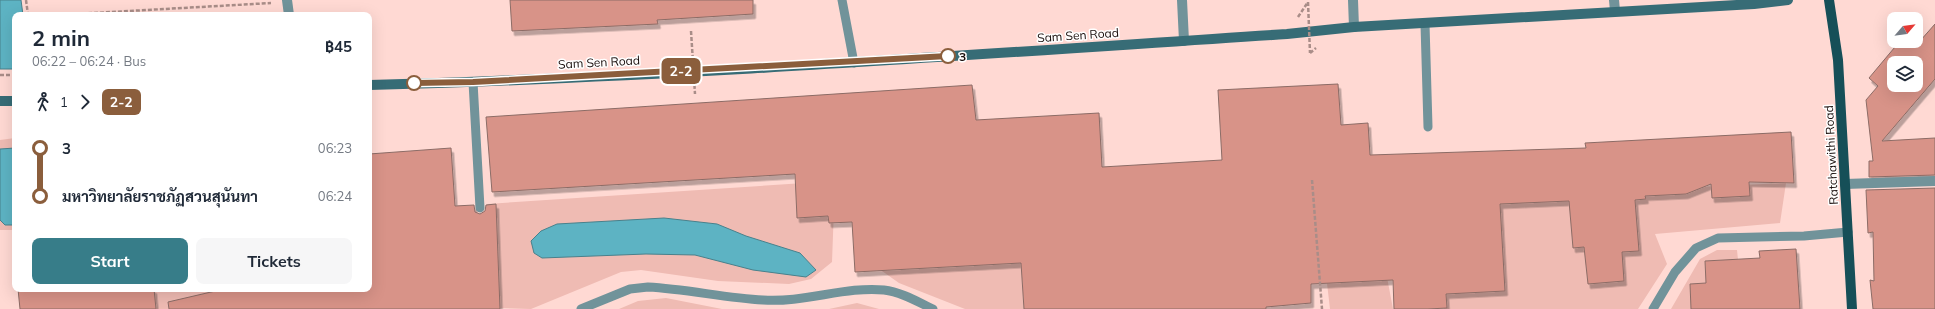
<!DOCTYPE html>
<html lang="en">
<head>
<meta charset="utf-8">
<style>
	:root { --surface:#fff; --page:#f6f6f7; --text:#1f2937; --muted:#747a83; --accent:#377d89 }
	body { margin:0; font-family:Mulish,Sarabun,sans-serif; background:var(--page); color:var(--text); height:100vh; display:flex; flex-direction:column; font-size:15px; white-space:nowrap }
	* { box-sizing:border-box; margin:0 }
	p { font-size:13px; color:var(--muted) }
	.icon { flex:none; width:22px; height:22px; fill:none; stroke:currentColor; stroke-width:2; stroke-linecap:round; stroke-linejoin:round }
	.map { position:relative; flex:1; overflow:hidden }
	.sheet { position:absolute; left:12px; top:12px; width:360px; height:280px; display:flex; flex-direction:column; background:var(--surface); border-radius:8px; box-shadow:0 4px 16px #0002 }
	.sheet>* { flex:none }
	.badge { padding:0 8px; border-radius:6px; font-size:14px; line-height:26px }
	.needle { width:26px; rotate:62deg }
	.fabs { position:absolute; left:1887px; top:12px; display:grid; gap:8px }
	.fabs a { display:grid; place-items:center; width:36px; height:36px; border-radius:8px; background:var(--surface); box-shadow:0 4px 16px #0002; font-size:20px }
	.map>.badge { position:absolute; translate:-50% -50%; box-shadow:0 0 0 2px #fff }
	.legs { display:flex; align-items:center; gap:6px; height:44px; padding:0 20px; font-size:13px }
	.legs p { margin-inline-start:auto }
	.overview { display:flex; align-items:center; justify-content:space-between; height:68px; padding:0 20px }
	h1 { font-size:22px; font-weight:700; line-height:30px }
	.primary-button { display:flex; gap:8px; margin-top:auto; padding:8px 20px }
	.primary-button a { flex:1; height:46px; border-radius:8px; background:var(--accent); color:#fff; font-size:16px; font-weight:700; line-height:46px; text-align:center }
	.primary-button a+a { background:var(--page); color:var(--text) }
	ul { padding:0 20px; list-style:none }
	li { display:flex; align-items:center; gap:14px; height:48px; font-size:15px }
	li i { display:grid; place-items:center; width:6px; height:100%; margin:0 5px; background:currentColor }
	li i::after { content:''; width:10px; height:10px; margin:-5px; border:3px solid; border-radius:50%; background:var(--surface) }
	li p { margin-inline-start:auto }
	li:first-child i { background:linear-gradient(#0000 50%,currentColor 0) }
	li:last-child i { background:linear-gradient(currentColor 50%,#0000 0) }
	.map>svg:first-child { display:block }
</style>
</head>
<body>
<div class="map">
<svg width="1935" height="309" viewBox="0 0 1935 309">
	<defs>
		<filter id="shadow"><feDropShadow dx="2.5" dy="4.5" stdDeviation="0" flood-color="#0004"/></filter>
	</defs>
	<rect width="100%" height="100%" fill="#ffd9d3"/>
	<path fill="#efbbb3" d="M 15,138 L 15,230 L 0,230 L 0,140 Z
		M 835,181 L 832,262 L 811,279 L 789,284 L 718,281 L 641,270 L 621,272 L 531,309 L 499,308 L 487,204 Z
		M 1786,183 L 1780,223 L 1655,234 L 1667,264 L 1638,309 L 1444,309 L 1436,199 Z
		M 1374,208 L 1393,309 L 1330,309 L 1319,215 Z
		M 1717,250 L 1737,250 L 1743,309 L 1671,309 L 1700,259 Z
		M 1021,263 L 1024,309 L 965,309 L 899,283 L 882,271 Z
		M 154,289 L 207,289 L 214,309 L 156,309 Z
		M 666,298 L 722,309 L 619,309 L 638,301 Z
		M 857,303 L 879,309 L 829,309 Z"/>
	<path fill="#5db3c3" stroke="#48818c" d="M 0,0 L 21,0 L 23,15 L 15,15 L 15,69 L 0,69 Z
		M 15,148 L 15,225 L 5,225 L 0,220 L 0,149 Z
		M 664,218 L 717,224 L 746,236 L 800,253 L 816,270 L 806,277 L 753,270 L 695,255 L 646,254 L 542,258 L 534,253 L 531,241 L 541,231 L 557,224 Z"/>
	<path fill="#d89388" stroke="#8c6c66" fill-rule="evenodd" filter="url(#shadow)" d="M 510,0 L 753,0 L 753,14 L 657,20 L 658,24 L 512,31 Z
		M 1935,24 L 1935,79 L 1882,141 L 1935,138 L 1935,175 L 1869,177 L 1869,161 L 1873,161 L 1866,100 L 1878,86 L 1869,78 L 1900,41 L 1920,41 ZM 1894,63 L 1916,63 L 1916,85 L 1894,85 Z
		M 1338,84 L 1341,125 L 1368,123 L 1370,155 L 1586,148 L 1585,143 L 1791,132 L 1794,183 L 1749,182 L 1750,196 L 1712,198 L 1711,184 L 1686,194 L 1645,196 L 1646,199 L 1635,200 L 1639,251 L 1622,252 L 1624,281 L 1588,284 L 1584,247 L 1573,248 L 1569,201 L 1500,204 L 1505,291 L 1446,294 L 1447,308 L 1428,309 L 1394,309 L 1393,280 L 1311,284 L 1311,303 L 1266,307 L 1266,309 L 1024,309 L 1021,263 L 855,272 L 852,222 L 829,223 L 828,216 L 797,218 L 795,174 L 492,192 L 486,117 L 972,85 L 976,120 L 1099,113 L 1102,167 L 1222,160 L 1218,90 Z
		M 451,148 L 455,206 L 474,205 L 475,212 L 480,214 L 485,211 L 486,205 L 496,204 L 500,309 L 169,309 L 168,302 L 224,289 L 369,289 L 369,154 Z
		M 1935,188 L 1935,309 L 1873,309 L 1870,280 L 1874,281 L 1873,232 L 1868,233 L 1866,190 Z
		M 1796,249 L 1800,309 L 1691,309 L 1690,284 L 1706,283 L 1705,261 L 1760,258 L 1759,251 Z
		M 18,289 L 154,289 L 156,309 L 20,309 Z"/>
	<g fill="none" stroke-linecap="round" stroke-linejoin="round">
		<path stroke="#a98d88" stroke-width="2.5" stroke-dasharray="4 2" stroke-linecap="butt" d="M 26,0 L 28,15
			M 58,15 L 271,3
			M 1298,17 L 1308,2
			M 1310,53 L 1316,48
			M 0,75 L 15,75
			M 1312,180 L 1322,309"/>
		<path stroke="#71939a" stroke-width="9" d="M 842,0 L 854,63
			M 1425,24 L 1428,127
			M 473,82 L 480,208
			M 581,309 L 630,289 L 648,287 C 687,289 725,298 763,300 C 804,303 846,286 884,290 C 901,292 918,302 933,309
			M 1653,309 L 1675,272 L 1696,248 L 1718,238 L 1804,236 L 1848,232"/>
		<path stroke="#71939a" stroke-width="10" d="M 287,0 L 289,15
			M 1182,0 L 1184,41
			M 1353,0 L 1354,27
			M 1614,0 L 1615,11
			M 1845,184 L 1935,181"/>
		<path stroke="#376c76" stroke-width="10" d="M 369,85 C 675,77 981,54 1287,34 L 1354,27 L 1754,4 L 1788,0
			M 0,101 L 15,101"/>
		<path stroke="#164f58" stroke-width="10" d="M 1829,0 L 1838,60 L 1852,309"/>
		<path stroke="#a98d88" stroke-width="2.5" stroke-dasharray="4 2" stroke-linecap="butt" d="M 1308,2 L 1310,53
			M 691,31 L 695,94"/>
	</g>
	<g fill="none" stroke-linecap="round" stroke-linejoin="round">
		<defs>
			<path id="line-1" d="M 414,83 L 473,82 L 948,56"/>
		</defs>
		<use href="#line-1" stroke="#fff" stroke-width="9"/>
		<use href="#line-1" stroke="#8b5e3c" stroke-width="6"/>
	</g>
	<g fill="#fff" stroke="#8b5e3c" stroke-width="2">
		<circle cx="948" cy="56" r="7"/>
		<circle cx="414" cy="83" r="7"/>
	</g>
	<g text-anchor="middle" dominant-baseline="central" stroke-width="3" stroke-linejoin="round" paint-order="stroke">
		<g font-size="12" fill="#180c0a" stroke="#fff">
			<text transform="translate(1078 35) rotate(-4)">Sam Sen Road</text>
			<text transform="translate(599 62) rotate(-3)">Sam Sen Road</text>
			<text transform="translate(1831 155) rotate(-93)">Ratchawithi Road</text>
		</g>
		<g font-size="12" font-weight="bold" fill="#180c0a" stroke="#fff" text-anchor="start">
			<text x="959" y="56">3</text>
		</g>
	</g>
</svg>
<div class="fabs">
<a><svg class="needle" viewBox="-14 -14 28 28"><path d="M0-13l5 13h-10z" fill="#e53935"/><path d="M0 13l5-13h-10z" fill="#747a83"/></svg></a>
<a><svg class="icon" aria-label="layers" viewBox="0 0 24 24"><path d="M12 4l9 5-9 5-9-5zM3 14l9 5 9-5"/></svg></a>
</div>
<b class="badge" style="left:681px;top:71px;background:#8b5e3c;color:#fff">2-2</b>
<section class="sheet">
<div class="overview"><div><h1>2 min</h1><p>06:22 – 06:24 · Bus</p></div><b>฿45</b></div>
<div class="legs"><svg class="icon" aria-label="walk" viewBox="0 0 24 24"><circle cx="13" cy="4" r="2"/><path d="M13 8l-2 6 4 7M11 14l-3 7M7 12l3-4h3l4 4"/></svg>1<svg class="icon" aria-label="forward" viewBox="0 0 24 24"><path d="M9 5l7 7-7 7"/></svg><b class="badge" style="background:#8b5e3c;color:#fff">2-2</b></div>
<ul>
<li><i style="color:#8b5e3c"></i><b>3</b><p>06:23</p></li>
<li><i style="color:#8b5e3c"></i><b>มหาวิทยาลัยราชภัฏสวนสุนันทา</b><p>06:24</p></li>
</ul>
<div class="primary-button"><a>Start</a><a>Tickets</a></div>
</section>
</div>
</body>
</html>
